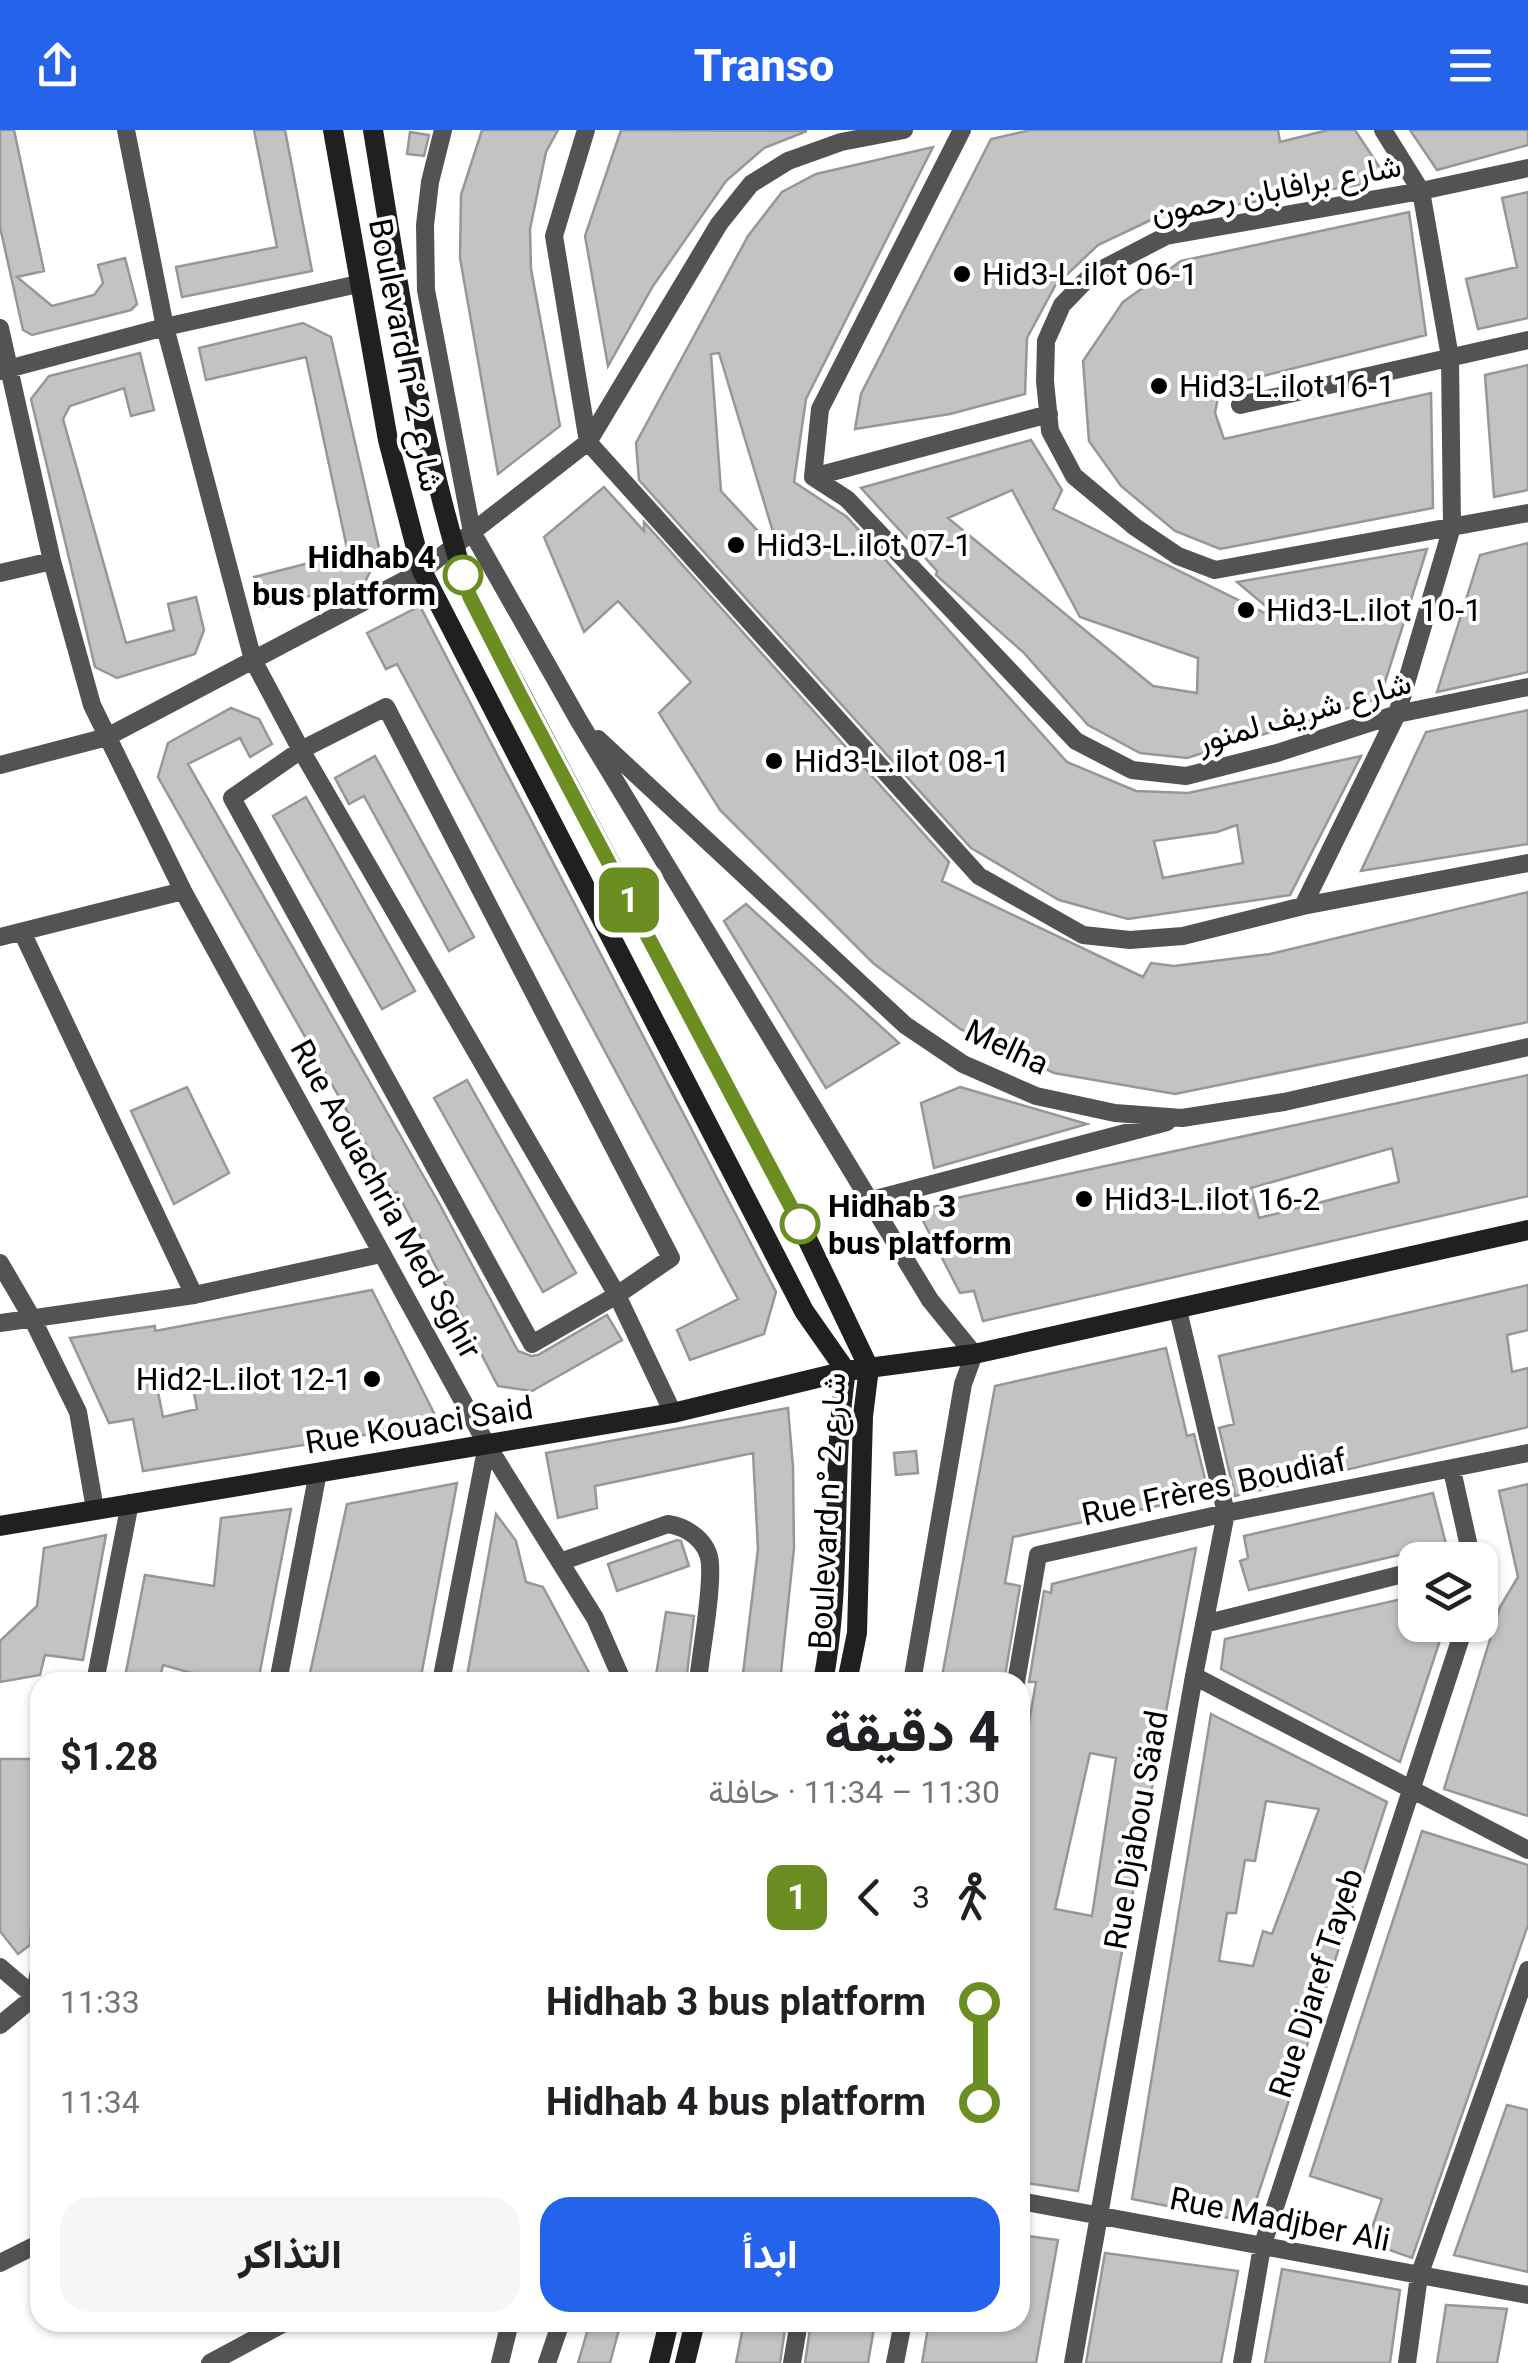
<!DOCTYPE html>
<html lang="ar">
<head>
<meta charset="utf-8">
<style>
	:root { --surface:#fff; --page:#f6f6f6; --text:#202124; --muted:#757577; --accent:#2563eb }
	body { margin:0; font-family:Roboto,Vazirmatn,sans-serif; background:var(--page); color:var(--text); direction:rtl; height:100vh; display:flex; flex-direction:column; font-size:38px; white-space:nowrap }
	* { box-sizing:border-box; margin:0 }
	p { font-size:32px; color:var(--muted) }
	.icon { flex:none; width:55px; height:55px; fill:none; stroke:currentColor; stroke-width:2; stroke-linecap:round; stroke-linejoin:round }
	.map { position:relative; flex:1; overflow:hidden; direction:ltr }
	.sheet { position:absolute; left:30px; top:1542px; width:1000px; height:660px; display:flex; flex-direction:column; background:var(--surface); border-radius:30px; box-shadow:0 2px 8px #0004; direction:rtl }
	.sheet>* { flex:none }
	.badge { padding:0 20px; border-radius:15px; font-size:35px; line-height:65px }
	.buttons { position:absolute; left:1398px; top:1412px; display:grid; gap:20px }
	.buttons a { display:grid; place-items:center; width:100px; height:100px; border-radius:20px; background:var(--surface); box-shadow:0 2px 8px #0004; font-size:50px }
	.map>.badge { position:absolute; translate:-50% -50%; box-shadow:0 0 0 5px #fff }
	.legs { display:flex; align-items:center; gap:15px; height:110px; padding:0 30px; font-size:32px }
	.legs p { margin-inline-start:auto }
	.headline { display:flex; align-items:center; justify-content:space-between; height:170px; padding:0 30px }
	h1 { font-size:55px; font-weight:800; line-height:75px }
	.action { display:flex; gap:20px; margin-top:auto; padding:20px 30px }
	.action a { flex:1; height:115px; border-radius:30px; background:var(--accent); color:#fff; font-size:40px; font-weight:800; line-height:115px; text-align:center }
	.action a+a { background:var(--page); color:var(--text) }
	ul { padding:0 30px; list-style:none }
	li { display:flex; align-items:center; gap:35px; height:100px; font-size:38px }
	li i { display:grid; place-items:center; width:15px; height:100%; margin:0 12px; background:currentColor }
	li i::after { content:''; width:25px; height:25px; margin:-12px; border:8px solid; border-radius:50%; background:var(--surface) }
	li p { margin-inline-start:auto }
	li:first-child i { background:linear-gradient(#0000 50%,currentColor 0) }
	li:last-child i { background:linear-gradient(currentColor 50%,#0000 0) }
	header { display:flex; justify-content:space-between; align-items:center; height:130px; padding:0 30px; background:var(--accent); color:#fff; font-size:45px; font-weight:800 }
	.map>svg:first-child { display:block }
</style>
</head>
<body>
<header><svg class="icon" aria-label="menu" viewBox="0 0 24 24"><path d="M4 6h16M4 12h16M4 18h16"/></svg>Transo<svg class="icon" aria-label="share" viewBox="0 0 24 24"><path d="M12 15V3M7 8l5-5 5 5M5 13v7h14v-7"/></svg></header>
<div class="map">
<svg width="1528" height="2233" viewBox="0 0 1528 2233">
	<rect width="100%" height="100%" fill="#fff"/>
	<path fill="#c3c3c3" stroke="#979797" stroke-width="2.5" fill-rule="evenodd" d="M 0,0 L 14,0 L 44,141 L 17,147 L 52,176 L 94,165 L 103,153 L 98,135 L 125,128 L 137,174 L 131,180 L 32,205 L 23,200 L 0,97 Z
		M 254,0 L 285,0 L 312,141 L 182,167 L 176,137 L 277,117 Z
		M 482,0 L 558,0 L 546,22 L 530,99 L 531,139 L 560,296 L 498,344 L 460,128 L 461,65 Z
		M 621,0 L 807,1 L 764,18 L 726,51 L 653,156 L 608,236 L 585,106 Z
		M 1031,0 L 1278,0 L 1280,12 L 1328,0 L 1355,0 L 1388,50 L 1155,88 L 1098,115 L 1055,156 L 1027,208 L 1025,264 L 950,284 L 855,299 L 861,264 L 991,9 Z
		M 1410,0 L 1528,0 L 1528,15 L 1437,40 Z
		M 410,2 L 429,5 L 424,26 L 407,24 Z
		M 933,17 L 806,269 L 794,352 L 847,387 L 1067,632 L 1136,661 L 1188,663 L 1361,626 L 1290,765 L 1128,789 L 1059,770 L 971,718 L 639,350 L 636,313 L 748,106 L 782,62 L 816,44 ZM 719,223 L 780,425 L 721,361 L 711,224 ZM 1237,695 L 1243,733 L 1163,748 L 1154,711 L 1217,702 Z
		M 1528,62 L 1528,188 L 1478,199 L 1466,149 L 1517,137 L 1502,68 Z
		M 1409,82 L 1426,205 L 1247,250 L 1219,262 L 1215,283 L 1224,309 L 1431,263 L 1433,378 L 1220,419 L 1175,401 L 1121,356 L 1089,311 L 1083,231 L 1123,172 L 1181,131 Z
		M 303,193 L 331,207 L 380,422 L 365,452 L 262,478 L 254,447 L 348,423 L 306,227 L 206,250 L 199,218 Z
		M 140,223 L 154,280 L 131,286 L 124,258 L 70,276 L 63,289 L 126,513 L 174,500 L 168,474 L 196,467 L 204,500 L 195,524 L 117,548 L 95,537 L 31,269 L 49,246 Z
		M 1528,235 L 1528,360 L 1494,367 L 1485,245 Z
		M 1031,310 L 1062,360 L 1053,379 L 1265,483 L 1268,478 L 1237,452 L 1427,419 L 1380,568 L 1187,628 L 1140,623 L 1088,595 L 1023,522 L 936,445 L 937,441 L 861,358 ZM 1012,360 L 1080,487 L 1198,528 L 1197,563 L 1153,556 L 948,388 Z
		M 604,357 L 644,401 L 644,392 L 949,732 L 942,751 L 1143,847 L 1151,833 L 1174,836 L 1270,824 L 1528,762 L 1528,892 L 1175,964 L 1054,943 L 960,899 L 873,833 L 720,680 L 659,583 L 691,552 L 618,471 L 584,502 L 544,407 Z
		M 1528,413 L 1528,542 L 1437,562 L 1480,425 Z
		M 420,476 L 776,1162 L 764,1204 L 690,1230 L 677,1200 L 738,1169 L 397,534 L 386,539 L 367,503 Z
		M 231,578 L 259,589 L 272,614 L 250,627 L 240,608 L 188,634 L 440,1075 L 518,1221 L 531,1226 L 538,1225 L 607,1185 L 622,1210 L 532,1261 L 498,1256 L 397,1062 L 394,1064 L 158,647 L 168,613 Z
		M 1528,580 L 1528,714 L 1361,741 L 1426,602 Z
		M 375,626 L 474,807 L 449,821 L 364,666 L 349,674 L 335,648 Z
		M 306,667 L 415,861 L 382,879 L 273,686 Z
		M 746,774 L 899,913 L 826,958 L 724,791 Z
		M 1528,945 L 1528,1066 L 983,1191 L 974,1161 L 960,1163 L 918,1081 L 944,1074 L 943,1071 ZM 1392,1018 L 1399,1052 L 1259,1088 L 1251,1058 Z
		M 467,950 L 576,1143 L 543,1162 L 434,968 Z
		M 187,957 L 229,1043 L 174,1074 L 131,981 Z
		M 960,957 L 1087,994 L 934,1038 L 921,973 Z
		M 1528,1155 L 1528,1200 L 1507,1205 L 1512,1242 L 1528,1238 L 1528,1297 L 1235,1366 L 1219,1298 L 1234,1294 L 1219,1226 Z
		M 372,1160 L 439,1293 L 143,1341 L 133,1289 L 109,1293 L 70,1208 L 155,1196 L 155,1201 ZM 189,1236 L 197,1279 L 163,1287 L 155,1247 Z
		M 1166,1218 L 1187,1306 L 1194,1304 L 1209,1365 L 1013,1407 L 1005,1453 L 1020,1456 L 1004,1552 L 941,1552 L 995,1256 Z
		M 788,1278 L 793,1337 L 794,1418 L 780,1552 L 742,1552 L 758,1419 L 753,1323 L 595,1356 L 597,1378 L 558,1388 L 546,1323 Z
		M 916,1321 L 918,1343 L 896,1345 L 894,1323 Z
		M 457,1353 L 420,1552 L 308,1552 L 347,1374 Z
		M 1528,1354 L 1528,1686 L 1444,1659 L 1500,1477 L 1518,1447 L 1499,1361 Z
		M 1433,1363 L 1446,1414 L 1249,1460 L 1240,1431 L 1248,1428 L 1244,1406 Z
		M 291,1379 L 258,1552 L 205,1552 L 206,1547 L 163,1535 L 159,1552 L 124,1552 L 145,1445 L 214,1456 L 221,1388 Z
		M 496,1384 L 516,1411 L 526,1452 L 543,1457 L 594,1552 L 466,1552 Z
		M 106,1405 L 83,1530 L 45,1525 L 40,1545 L 0,1552 L 0,1511 L 37,1476 L 44,1418 Z
		M 677,1410 L 681,1411 L 689,1436 L 617,1461 L 608,1434 Z
		M 1196,1418 L 1078,2061 L 1020,2052 L 1020,1645 L 1036,1552 L 1029,1552 L 1044,1461 L 1051,1463 L 1052,1454 ZM 1090,1623 L 1116,1628 L 1092,1786 L 1055,1779 Z
		M 1415,1466 L 1415,1495 L 1445,1495 L 1400,1632 L 1221,1539 L 1225,1509 Z
		M 666,1482 L 694,1486 L 686,1552 L 655,1552 Z
		M 1211,1584 L 1387,1672 L 1249,2092 L 1132,2069 ZM 1266,1671 L 1319,1679 L 1272,1804 L 1263,1801 L 1253,1836 L 1219,1831 L 1227,1783 L 1236,1783 L 1245,1730 L 1255,1731 Z
		M 0,1629 L 40,1629 L 30,1815 L 18,1824 L 0,1801 Z
		M 1422,1701 L 1528,1735 L 1528,1795 L 1412,2128 L 1367,2112 L 1382,2069 L 1310,2046 Z
		M 1507,1975 L 1528,1980 L 1528,2142 L 1454,2125 Z
		M 1020,2105 L 1058,2110 L 1036,2233 L 922,2233 L 929,2192 L 1020,2192 Z
		M 1105,2123 L 1238,2141 L 1221,2233 L 1086,2233 Z
		M 1282,2139 L 1400,2160 L 1390,2233 L 1265,2233 Z
		M 1446,2175 L 1507,2179 L 1497,2233 L 1437,2233 Z
		M 590,2192 L 621,2192 L 610,2233 L 578,2233 Z
		M 744,2192 L 786,2192 L 780,2233 L 736,2233 Z
		M 811,2192 L 875,2192 L 868,2233 L 805,2233 Z"/>
	<g fill="none" stroke-linecap="round" stroke-linejoin="round">
		<path stroke="#535353" stroke-width="18" d="M 126,0 L 165,197 L 253,530 L 301,620 L 617,1165 L 673,1283
			M 443,0 L 430,52 L 425,95 L 426,160 L 472,402 L 579,591 L 930,1170 L 974,1224 L 963,1254 L 912,1552
			M 586,0 L 554,106 L 588,312 L 979,746 L 1083,805 L 1130,810 L 1183,806 L 1303,776 L 1528,733
			M 962,0 L 820,279 L 813,347 L 847,369 L 1076,611 L 1132,640 L 1186,646 L 1277,623 L 1397,584 L 1528,557
			M 1528,38 L 1421,61 L 1166,106 L 1091,145 L 1062,175 L 1046,211 L 1045,251 L 1050,301 L 1074,346 L 1135,397 L 1178,426 L 1215,440 L 1528,383
			M 0,198 L 52,431 L 92,575 L 183,761 L 487,1315 L 595,1488 L 623,1552
			M 0,241 L 165,197 L 358,154
			M 1240,275 L 1528,210
			M 813,347 L 1049,284
			M 0,443 L 52,431
			M 386,577 L 671,1128 L 617,1165 L 532,1214 L 232,668 L 301,620 Z
			M 598,609 L 905,895 L 963,934 L 1036,966 L 1115,983 L 1182,988 L 1284,972 L 1528,917
			M 0,635 L 107,607 L 422,441 L 588,312 L 719,94 L 751,54 L 788,31 L 841,12 L 904,0
			M 1303,776 L 1397,584 L 1452,397 L 1450,227 L 1421,61 L 1383,0
			M 22,802 L 194,1165
			M 0,807 L 183,761
			M 872,1070 L 1167,992
			M 0,1133 L 32,1188 L 78,1282 L 95,1379
			M 0,1193 L 194,1165 L 381,1124
			M 1452,1340 L 1472,1430
			M 560,1432 L 668,1394 C 688,1397 709,1412 710,1434 C 712,1465 701,1520 698,1552
			M 1204,1494 L 1415,1441
			M 1194,1546 L 1528,1720
			M 95,1552 L 130,1373
			M 278,1552 L 318,1342
			M 441,1552 L 487,1315
			M 1016,1552 L 1038,1425 L 1226,1383 L 1528,1323
			M 0,1837 L 40,1871
			M 0,1895 L 34,1867 L 40,1836
			M 1020,2071 L 1528,2165
			M 0,2133 L 40,2113
			M 210,2233 L 286,2192
			M 500,2233 L 510,2192
			M 547,2233 L 561,2192
			M 792,2233 L 799,2192
			M 895,2233 L 903,2192
			M 1073,2233 L 1194,1546 L 1226,1383 L 1178,1180
			M 1242,2233 L 1262,2117 L 1465,1495
			M 1407,2233 L 1419,2146 L 1528,1840"/>
		<path stroke="#202020" stroke-width="20" d="M 333,0 L 388,310 L 422,441 L 804,1181 L 846,1241 C 830,1344 843,1449 823,1552
			M 373,0 C 399,157 420,316 470,467 L 800,1094 L 869,1238 L 863,1286 L 857,1503 L 847,1552
			M 0,1396 L 673,1283 L 846,1241 L 974,1224 L 1528,1100
			M 659,2233 L 669,2192
			M 685,2233 L 695,2192"/>
	</g>
	<g fill="none" stroke-linecap="round" stroke-linejoin="round">
		<defs>
			<path id="line-1" d="M 463,445 L 470,467 L 521,567 L 800,1094"/>
		</defs>
		<use href="#line-1" stroke="#fff" stroke-width="22"/>
		<use href="#line-1" stroke="#6b8e23" stroke-width="15"/>
	</g>
	<g fill="#000" stroke="#fff" stroke-width="4">
		<circle cx="962" cy="144" r="10"/>
		<circle cx="1159" cy="256" r="10"/>
		<circle cx="736" cy="415" r="10"/>
		<circle cx="1246" cy="480" r="10"/>
		<circle cx="774" cy="631" r="10"/>
		<circle cx="1084" cy="1069" r="10"/>
		<circle cx="372" cy="1249" r="10"/>
	</g>
	<g fill="#fff" stroke="#6b8e23" stroke-width="5">
		<circle cx="463" cy="445" r="18"/>
		<circle cx="800" cy="1094" r="18"/>
	</g>
	<g text-anchor="middle" dominant-baseline="central" stroke-width="8" stroke-linejoin="round" paint-order="stroke">
		<g font-size="32" fill="#000" stroke="#fff">
			<text transform="translate(1276 59) rotate(-11)">شارع برافابان رحمون</text>
			<text transform="translate(406 225) rotate(79)">Boulevard n° شارع 2</text>
			<text transform="translate(1304 582) rotate(-16)">شارع شريف لمنور</text>
			<text transform="translate(1007 917) rotate(25)">Melha</text>
			<text transform="translate(386 1069) rotate(61)">Rue Aouachria Med Sghir</text>
			<text transform="translate(419 1295) rotate(-9)">Rue Kouaci Said</text>
			<text transform="translate(1214 1357) rotate(-12)">Rue Frères Boudiaf</text>
			<text transform="translate(827 1381) rotate(-87)">Boulevard n° شارع 2</text>
			<text transform="translate(1136 1700) rotate(-80)">Rue Djabou Säad</text>
			<text transform="translate(1316 1853) rotate(-72)">Rue Djaref Tayeb</text>
			<text transform="translate(1280 2089) rotate(11)">Rue Madjber Ali</text>
		</g>
		<g font-size="32" fill="#000" stroke="#fff" text-anchor="start">
			<text x="982" y="144">Hid3-L.ilot 06-1</text>
			<text x="1179" y="256">Hid3-L.ilot 16-1</text>
			<text x="756" y="415">Hid3-L.ilot 07-1</text>
			<text x="1266" y="480">Hid3-L.ilot 10-1</text>
			<text x="794" y="631">Hid3-L.ilot 08-1</text>
			<text x="1104" y="1069">Hid3-L.ilot 16-2</text>
			<text x="352" y="1249" text-anchor="end">Hid2-L.ilot 12-1</text>
		</g>
		<g font-size="32" font-weight="bold" fill="#000" stroke="#fff" text-anchor="end">
			<text x="436" y="427">Hidhab 4<tspan x="436" dy="37">bus platform</tspan></text>
			<text x="828" y="1076" text-anchor="start">Hidhab 3<tspan x="828" dy="37">bus platform</tspan></text>
		</g>
	</g>
</svg>
<div class="buttons">
<a><svg class="icon" aria-label="layers" viewBox="0 0 24 24"><path d="M12 4l9 5-9 5-9-5zM3 14l9 5 9-5"/></svg></a>
</div>
<b class="badge" style="left:629px;top:770px;background:#6b8e23;color:#fff">1</b>
<section class="sheet">
<div class="headline"><div><h1>4 دقيقة</h1><p>11:30 – 11:34 · حافلة</p></div><b>$1.28</b></div>
<div class="legs"><svg class="icon" aria-label="walk" viewBox="0 0 24 24"><circle cx="13" cy="4" r="2"/><path d="M13 8l-2 6 4 7M11 14l-3 7M7 12l3-4h3l4 4"/></svg>3<svg class="icon" aria-label="back" viewBox="0 0 24 24"><path d="M15 5l-7 7 7 7"/></svg><b class="badge" style="background:#6b8e23;color:#fff">1</b></div>
<ul>
<li><i style="color:#6b8e23"></i><b>Hidhab 3 bus platform</b><p>11:33</p></li>
<li><i style="color:#6b8e23"></i><b>Hidhab 4 bus platform</b><p>11:34</p></li>
</ul>
<div class="action"><a>ابدأ</a><a>التذاكر</a></div>
</section>
</div>
</body>
</html>
